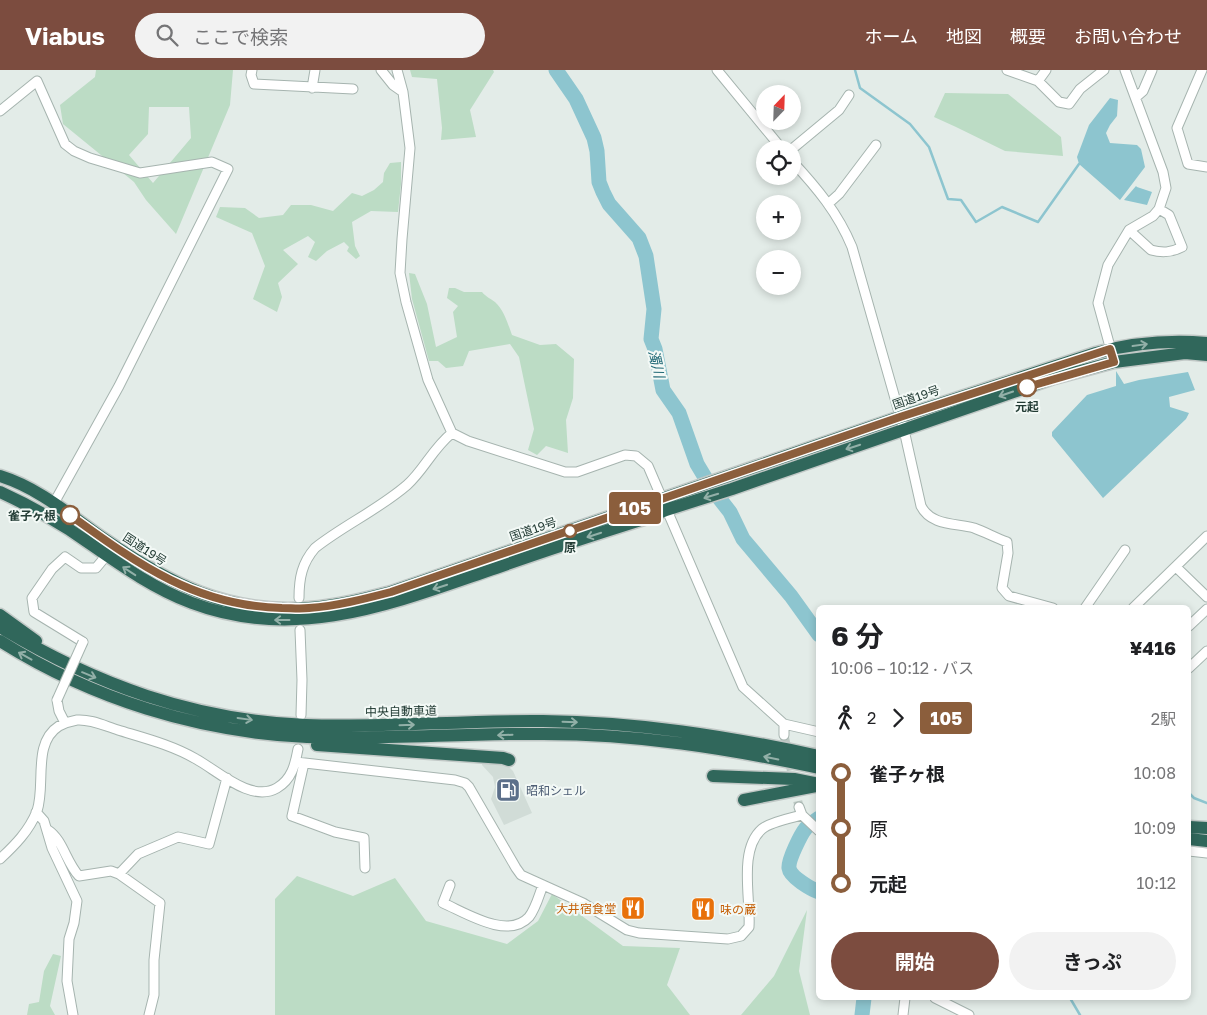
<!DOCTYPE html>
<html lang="ja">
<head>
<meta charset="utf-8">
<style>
	:root { --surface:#fff; --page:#f2f2f2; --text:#202124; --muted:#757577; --accent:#7c4c3f }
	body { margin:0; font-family:"Golos Text","Noto Sans JP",sans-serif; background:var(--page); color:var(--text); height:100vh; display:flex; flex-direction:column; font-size:19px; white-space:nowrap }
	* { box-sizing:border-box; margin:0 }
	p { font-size:16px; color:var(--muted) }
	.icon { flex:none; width:28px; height:28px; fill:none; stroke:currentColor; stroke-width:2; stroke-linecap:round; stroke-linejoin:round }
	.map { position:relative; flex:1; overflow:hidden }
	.side { position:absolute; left:816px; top:535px; width:375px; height:395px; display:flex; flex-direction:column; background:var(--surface); border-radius:8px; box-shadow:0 2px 8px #0003 }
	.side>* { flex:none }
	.badge { padding:0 10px; border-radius:4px; font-size:18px; line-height:32px }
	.needle { width:32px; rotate:23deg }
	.tools { position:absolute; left:756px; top:15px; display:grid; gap:10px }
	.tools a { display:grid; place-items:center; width:45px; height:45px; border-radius:50%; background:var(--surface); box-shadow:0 2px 8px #0003; font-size:25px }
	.map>.badge { position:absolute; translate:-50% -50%; box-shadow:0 0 0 2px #fff }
	.legs { display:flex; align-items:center; gap:8px; height:55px; padding:0 15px; font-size:16px }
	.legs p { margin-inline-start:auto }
	.summary { display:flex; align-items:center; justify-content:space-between; height:85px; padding:0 15px }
	h1 { font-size:28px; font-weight:700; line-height:38px }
	.action { display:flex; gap:10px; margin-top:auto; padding:10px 15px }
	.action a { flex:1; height:58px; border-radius:30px; background:var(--accent); color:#fff; font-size:20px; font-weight:700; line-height:58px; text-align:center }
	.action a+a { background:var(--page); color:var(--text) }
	ul { padding:0 15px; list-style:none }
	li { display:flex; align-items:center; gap:18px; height:55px; font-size:19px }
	li i { display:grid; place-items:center; width:8px; height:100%; margin:0 6px; background:currentColor }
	li i::after { content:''; width:12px; height:12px; margin:-6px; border:4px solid; border-radius:50%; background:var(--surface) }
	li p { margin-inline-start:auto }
	li:first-child i { background:linear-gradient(#0000 50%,currentColor 0) }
	li:last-child i { background:linear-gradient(currentColor 50%,#0000 0) }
	header { display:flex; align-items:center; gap:30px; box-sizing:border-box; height:70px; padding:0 25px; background:var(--accent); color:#fff }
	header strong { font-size:24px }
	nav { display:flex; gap:28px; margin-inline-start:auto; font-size:18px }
	.search { width:350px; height:45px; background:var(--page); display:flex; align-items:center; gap:12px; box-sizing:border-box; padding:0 18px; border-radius:28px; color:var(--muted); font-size:19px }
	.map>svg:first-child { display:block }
</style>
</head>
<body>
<header>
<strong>Viabus</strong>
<div class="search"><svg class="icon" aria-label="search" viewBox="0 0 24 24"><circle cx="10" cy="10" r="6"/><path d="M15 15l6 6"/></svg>ここで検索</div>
<nav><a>ホーム</a><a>地図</a><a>概要</a><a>お問い合わせ</a></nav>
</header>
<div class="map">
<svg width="1207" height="945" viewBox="0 0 1207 945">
	<rect width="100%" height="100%" fill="#e3ece8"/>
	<path fill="#d1dcd7" d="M 482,690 L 506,694 L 513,701 L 532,743 L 504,755 L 491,729 L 495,717 L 493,707 L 482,695 Z"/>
	<path fill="#bcdcc5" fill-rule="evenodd" d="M 96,0 L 233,0 L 230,35 L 176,164 L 146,130 L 134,112 L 63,54 L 60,35 L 95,7 ZM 149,37 L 189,37 L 191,68 L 153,113 L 129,85 L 148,64 Z
		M 410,0 L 493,0 L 494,2 L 470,40 L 476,67 L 441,70 L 442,58 L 437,9 L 412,7 Z
		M 945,23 L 1008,24 L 1061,67 L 1063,86 L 1005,81 L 956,57 L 934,47 Z
		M 401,92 L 401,114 L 398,142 L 371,141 L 352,152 L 355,176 L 360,186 L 356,189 L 347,181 L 349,177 L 344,172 L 327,181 L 316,191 L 308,187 L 315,172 L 308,166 L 283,180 L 298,194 L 278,213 L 282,227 L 277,242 L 253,229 L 265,196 L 252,163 L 216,147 L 220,137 L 245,138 L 259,148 L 283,145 L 291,135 L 311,135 L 333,141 L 352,123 L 362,126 L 374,120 L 383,112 L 384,103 L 390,93 Z
		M 409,203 L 415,204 L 427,234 L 436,277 L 457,267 L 453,242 L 458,236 L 447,228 L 449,218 L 455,218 L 464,222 L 482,222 C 486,227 490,228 495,232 C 504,240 508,254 512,265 L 540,275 L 556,274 L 574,289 L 573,328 L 566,350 L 568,383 L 546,376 L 537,385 L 528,380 L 534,359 L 519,287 L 510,274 L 469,281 L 463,296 L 446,298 L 438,291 L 429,291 L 412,229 Z
		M 297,806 L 353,826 L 395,808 L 426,851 L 507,874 L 538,851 L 552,824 L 623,876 L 680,878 L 667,915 L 690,945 L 275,945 L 275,829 Z
		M 807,840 L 799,901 L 810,945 L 741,945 L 774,906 Z
		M 53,884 L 61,886 L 50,936 L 55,945 L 27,945 L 29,934 L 39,932 L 44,901 Z"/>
	<path fill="#8dc5cf" d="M 1110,28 L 1118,30 L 1117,46 L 1110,55 L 1106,63 L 1110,73 L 1137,75 L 1141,79 L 1145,97 L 1120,130 L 1079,94 L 1077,87 L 1089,55 Z
		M 1136,116 L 1137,117 L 1152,122 L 1147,135 L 1124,130 Z
		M 1116,301 L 1124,314 L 1139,310 L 1188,302 L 1195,320 L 1169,327 L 1170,337 L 1189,343 L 1186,349 L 1103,428 L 1052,366 L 1052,362 L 1087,325 L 1116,316 Z"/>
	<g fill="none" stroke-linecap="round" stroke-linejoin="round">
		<path stroke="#8dc5cf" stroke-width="2.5" d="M 855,0 L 860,18 L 910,54 L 929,77 L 948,129 L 961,130 L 976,152 L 1002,137 L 1038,152 L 1079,94
			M 1189,723 L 1194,728 L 1207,733
			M 1070,928 L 1080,945"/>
		<path stroke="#8dc5cf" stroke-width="15" d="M 556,0 L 576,29 L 594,68 L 597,81 L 599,112 L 603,122 L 609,134 L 639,168 L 646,186 L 654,239 L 651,269 L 655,279 L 663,320 L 679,343 L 697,394 L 712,419 L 730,442 L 743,469 L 791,526 L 819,565
			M 819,748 C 815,751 810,754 806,758 C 801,764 788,790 789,798 C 790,807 811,819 819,822
			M 862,945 L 864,928"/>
		<path stroke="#bdc9c4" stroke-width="9" stroke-dasharray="9 4.5" stroke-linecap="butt" d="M 784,665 L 799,737"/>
		<defs>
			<path id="minor" d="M 252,0 L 251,5 L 254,14 L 353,19
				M 381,0 L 393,15 L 403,22
				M 397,0 L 403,22 L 410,78 L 402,169 L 400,203 L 406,232 L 428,310 L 452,363 L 468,371 L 565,402 L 577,402 L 625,385 L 636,386 L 648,396 L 743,617 L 784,654 L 784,665
				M 717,0 L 782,79
				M 1007,0 L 1038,11 L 1059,32 L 1069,34 L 1080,19 L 1104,0
				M 1202,0 L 1177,58 L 1188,94 L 1207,97
				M 1038,11 L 1046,0
				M 312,18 L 315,0
				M 1136,27 L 1143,21 L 1152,0
				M 0,41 L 37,11 L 65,74 L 74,81 L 90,88 L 140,103 L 212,92 L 228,99 L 119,316 L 54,433
				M 792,79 L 839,40 L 849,25
				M 792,91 C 817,118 838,143 852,177 L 904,360 L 921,436 C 931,456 956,453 974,458 C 985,462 996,468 1007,472 L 1008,483 L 1002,518 L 1009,526 L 1053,538
				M 829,133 L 839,124 L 876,75
				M 1129,160 L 1151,180 C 1162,183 1171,183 1182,177 L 1169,145 L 1159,139
				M 1112,284 L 1098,233 L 1108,195 L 1129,160 L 1153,146 L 1159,139 L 1166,118 L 1163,102 L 1125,0
				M 1176,497 L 1207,527
				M 299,528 C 299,508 302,493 315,478 C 344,455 378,440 407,415 C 424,400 433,378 452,363
				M 1085,538 L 1125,480
				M 1133,538 L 1207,466
				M 1189,556 L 1207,539
				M 300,560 L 302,610 L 301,645
				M 83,572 L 34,542 L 32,528 L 52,499 L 65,487 L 81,498 L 96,498 L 106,486
				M 1189,598 L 1207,581
				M 57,630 L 59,641 L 65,653
				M 784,654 L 819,662
				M 296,692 L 455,710 L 465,713 L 469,717 L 516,798 L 521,805 L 583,833 L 627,860 L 639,863 L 728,869 L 741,866 L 749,857 C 751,829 738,780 762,759 C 770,752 791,748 802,745
				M 304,693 L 292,746 L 335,762 L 364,768 L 365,798
				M 799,737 L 802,745 L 819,761
				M 36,742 L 44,751 L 52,778 L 77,831 L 74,853 L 69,869 L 67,911 L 73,945
				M 48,760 C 63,770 66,792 79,806 L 111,801 L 119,804 L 160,833 L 154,890 L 154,925 L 149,945
				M 1189,781 L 1207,783
				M 0,789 C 15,775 29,761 37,741 C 46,715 32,673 59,656 C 65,653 71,651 77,650 C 91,649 105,656 118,660 C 144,668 172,675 196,689 C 218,701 251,733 277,718 C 292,709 295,695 298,679
				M 119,804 L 138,784 L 178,767 L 209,774 L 227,708
				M 450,815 L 443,833 C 466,843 508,870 529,847 C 536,838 539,825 543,815
				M 935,928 L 969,945
				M 903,945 L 905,928"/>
			<path id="highway" d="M 0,406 C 39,418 71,446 104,469 C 168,513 228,545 309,538 C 337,536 364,529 391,522 L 900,347 L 1096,283 C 1132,273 1170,270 1207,273
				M 0,422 C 24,433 48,446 70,460 C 110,487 147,516 192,533 C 298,573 396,532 496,498 C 546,480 596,464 647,448 L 666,440 L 732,419 L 1054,308 L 1114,292 L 1185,283 L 1207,285
				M 0,545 L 36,571
				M 0,557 C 96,615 193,650 306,655 C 385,658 464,650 543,651 C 638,652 726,666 819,686
				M 0,571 C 92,629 198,662 307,667 C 385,670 464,663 543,664 C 637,664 727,678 819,698
				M 317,675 L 503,688 L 509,690
				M 713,706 L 794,709 L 819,714
				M 744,730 L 816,716
				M 1189,757 L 1207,758
				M 1189,769 L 1207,771"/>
		</defs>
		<use href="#minor" stroke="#a6b4af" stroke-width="11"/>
		<use href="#highway" stroke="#c1c8c6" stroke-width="15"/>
		<use href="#minor" stroke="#fff" stroke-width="9"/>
		<use href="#highway" stroke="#30675b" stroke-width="12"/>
		<defs>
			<path id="minor-bridge" d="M 57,630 L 83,572"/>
		</defs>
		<use href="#minor-bridge" stroke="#a6b4af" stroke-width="11" stroke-linecap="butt"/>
		<use href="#minor-bridge" stroke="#fff" stroke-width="9"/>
	</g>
	<defs><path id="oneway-shaft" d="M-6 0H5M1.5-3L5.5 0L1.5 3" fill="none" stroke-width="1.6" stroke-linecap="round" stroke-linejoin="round" transform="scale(1.25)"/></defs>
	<g stroke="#92b0a8">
		<use href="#oneway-shaft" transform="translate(1140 275) rotate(-8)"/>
		<use href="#oneway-shaft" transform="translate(1006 324) rotate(161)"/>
		<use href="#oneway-shaft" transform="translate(853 377) rotate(162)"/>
		<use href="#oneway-shaft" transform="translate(711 426) rotate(163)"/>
		<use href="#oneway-shaft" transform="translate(594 465) rotate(162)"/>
		<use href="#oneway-shaft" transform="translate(129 501) rotate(-147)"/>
		<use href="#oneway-shaft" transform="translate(440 517) rotate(162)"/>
		<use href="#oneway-shaft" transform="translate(282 550) rotate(180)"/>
		<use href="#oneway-shaft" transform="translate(25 586) rotate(-151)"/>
		<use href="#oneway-shaft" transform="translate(89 605) rotate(22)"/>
		<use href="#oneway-shaft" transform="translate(245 649) rotate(8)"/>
		<use href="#oneway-shaft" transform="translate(570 652) rotate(2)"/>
		<use href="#oneway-shaft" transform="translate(407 655) rotate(-2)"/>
		<use href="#oneway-shaft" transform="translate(505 665) rotate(178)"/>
		<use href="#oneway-shaft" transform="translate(771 688) rotate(-168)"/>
	</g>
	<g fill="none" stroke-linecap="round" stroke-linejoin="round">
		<defs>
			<path id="line-1" d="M 70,445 C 138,494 195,536 282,538 C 291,538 300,539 309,538 C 337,536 364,529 391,522 L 900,347 L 1110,279 L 1114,292 L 1027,317"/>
		</defs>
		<use href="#line-1" stroke="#fff" stroke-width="11"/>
		<use href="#line-1" stroke="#8b5e3c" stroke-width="8"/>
	</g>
	<defs>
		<symbol id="fuel-square" viewBox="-11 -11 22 22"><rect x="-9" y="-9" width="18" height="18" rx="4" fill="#5c6f8a" stroke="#f3f9f6"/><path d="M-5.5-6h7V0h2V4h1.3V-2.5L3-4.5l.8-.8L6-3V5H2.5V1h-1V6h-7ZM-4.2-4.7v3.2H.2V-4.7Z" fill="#fff"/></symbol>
		<symbol id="restaurant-square" viewBox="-11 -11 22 22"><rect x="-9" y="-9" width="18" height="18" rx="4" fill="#e8710a" stroke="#f3f9f6"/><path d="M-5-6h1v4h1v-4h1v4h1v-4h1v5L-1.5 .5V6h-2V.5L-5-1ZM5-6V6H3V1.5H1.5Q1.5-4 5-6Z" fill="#fff"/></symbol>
	</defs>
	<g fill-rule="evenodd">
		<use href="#fuel-square" x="494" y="706" width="28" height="28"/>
		<use href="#restaurant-square" x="619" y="824" width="28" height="28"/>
		<use href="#restaurant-square" x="689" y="825" width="28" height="28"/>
	</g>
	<g fill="#fff" stroke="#8b5e3c" stroke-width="2.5">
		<circle cx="1027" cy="317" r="9"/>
		<circle cx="70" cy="445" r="9"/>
		<circle cx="570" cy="461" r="6"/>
	</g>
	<g text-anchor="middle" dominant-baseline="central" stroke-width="4" stroke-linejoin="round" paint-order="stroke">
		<g font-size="12" fill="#233c35" stroke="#f3f9f6">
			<text transform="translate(916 327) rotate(-19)">国道19号</text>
			<text transform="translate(533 459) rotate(-19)">国道19号</text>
			<text transform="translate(145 479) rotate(33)">国道19号</text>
			<text transform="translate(401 641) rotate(-1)">中央自動車道</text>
		</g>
		<g font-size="12" font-weight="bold" fill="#233c35" stroke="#f3f9f6">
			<text x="1027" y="336">元起</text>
			<text x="56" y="445" text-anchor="end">雀子ヶ根</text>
			<text x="570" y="477">原</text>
		</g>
		<g font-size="12" fill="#4e5e75" stroke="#f3f9f6" text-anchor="start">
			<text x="526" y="720">昭和シェル</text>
		</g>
		<g font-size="12" fill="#c56008" stroke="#f3f9f6" text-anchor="end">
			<text x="616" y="838">大井宿食堂</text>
			<text x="720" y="839" text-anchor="start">味の蔵</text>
		</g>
		<g font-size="14" font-style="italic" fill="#206976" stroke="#f3f9f6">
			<text transform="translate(657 294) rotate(77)">濁川</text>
		</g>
	</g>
</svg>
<div class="tools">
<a><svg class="needle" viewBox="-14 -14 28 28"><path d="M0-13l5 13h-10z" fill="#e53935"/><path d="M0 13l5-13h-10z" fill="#757577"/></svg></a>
<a><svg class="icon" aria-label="locate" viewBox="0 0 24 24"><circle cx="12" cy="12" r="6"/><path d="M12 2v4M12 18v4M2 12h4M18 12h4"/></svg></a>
<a>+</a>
<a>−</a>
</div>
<b class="badge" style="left:635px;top:438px;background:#8b5e3c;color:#fff">105</b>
<section class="side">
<div class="summary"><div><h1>6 分</h1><p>10:06 – 10:12 · バス</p></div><b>¥416</b></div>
<div class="legs"><svg class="icon" aria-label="walk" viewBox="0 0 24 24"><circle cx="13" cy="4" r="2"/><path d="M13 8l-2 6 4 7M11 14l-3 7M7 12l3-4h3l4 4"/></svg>2<svg class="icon" aria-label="forward" viewBox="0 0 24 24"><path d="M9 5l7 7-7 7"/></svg><b class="badge" style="background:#8b5e3c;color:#fff">105</b><p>2駅</p></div>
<ul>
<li><i style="color:#8b5e3c"></i><b>雀子ヶ根</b><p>10:08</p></li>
<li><i style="color:#8b5e3c"></i><span>原</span><p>10:09</p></li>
<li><i style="color:#8b5e3c"></i><b>元起</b><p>10:12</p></li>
</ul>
<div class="action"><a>開始</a><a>きっぷ</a></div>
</section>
</div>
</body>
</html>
